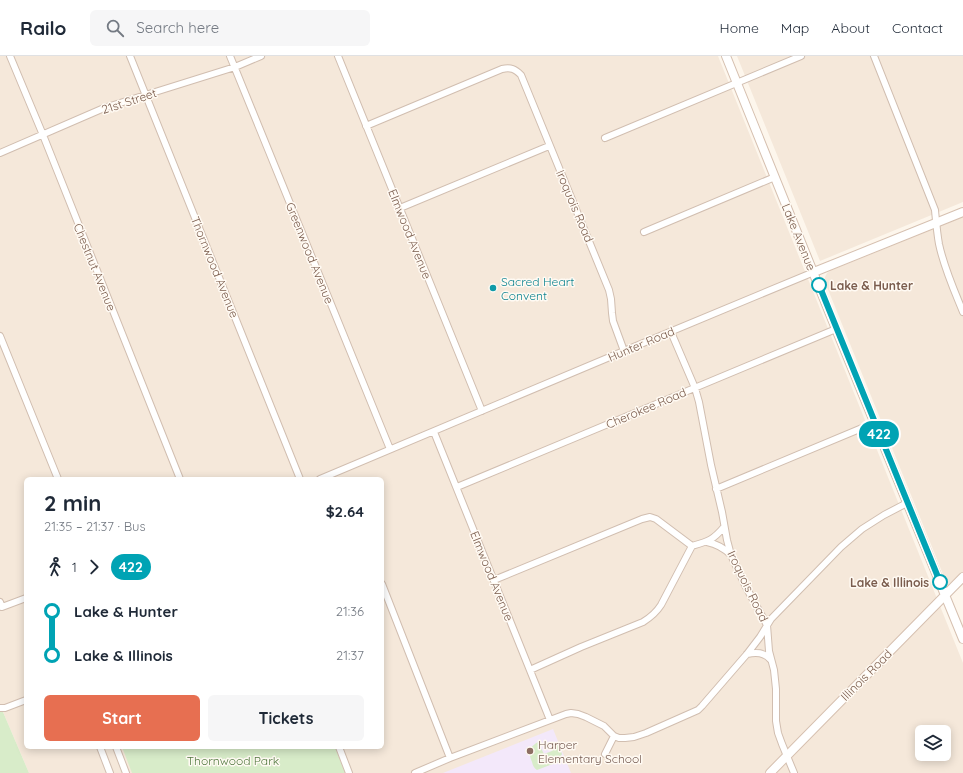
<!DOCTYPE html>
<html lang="en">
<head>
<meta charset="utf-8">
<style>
	:root { --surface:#fff; --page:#f6f6f7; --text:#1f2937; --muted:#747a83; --line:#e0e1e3; --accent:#e76f51 }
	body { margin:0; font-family:Quicksand,sans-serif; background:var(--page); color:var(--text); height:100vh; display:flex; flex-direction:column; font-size:15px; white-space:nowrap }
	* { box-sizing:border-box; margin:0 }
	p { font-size:13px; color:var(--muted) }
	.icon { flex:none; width:22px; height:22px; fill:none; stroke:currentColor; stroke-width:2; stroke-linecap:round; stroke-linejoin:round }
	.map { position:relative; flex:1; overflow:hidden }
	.side { position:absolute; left:24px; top:421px; width:360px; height:272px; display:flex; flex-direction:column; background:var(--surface); border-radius:6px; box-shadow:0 2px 10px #0003 }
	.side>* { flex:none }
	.badge { padding:0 8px; border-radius:13px; font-size:14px; line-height:26px }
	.buttons { position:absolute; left:915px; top:669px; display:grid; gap:8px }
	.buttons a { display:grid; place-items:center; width:36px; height:36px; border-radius:6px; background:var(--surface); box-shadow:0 2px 10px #0003; font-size:20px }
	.map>.badge { position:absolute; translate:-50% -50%; box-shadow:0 0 0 2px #fff }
	.legs { display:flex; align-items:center; gap:6px; height:44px; padding:0 20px; font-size:13px }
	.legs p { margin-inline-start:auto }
	.head { display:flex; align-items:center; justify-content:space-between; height:68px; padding:0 20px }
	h1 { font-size:22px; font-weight:700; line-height:30px }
	.button { display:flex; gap:8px; margin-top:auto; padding:8px 20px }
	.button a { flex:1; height:46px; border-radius:6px; background:var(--accent); color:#fff; font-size:16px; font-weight:700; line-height:46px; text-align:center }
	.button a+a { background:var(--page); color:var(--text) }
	ul { padding:0 20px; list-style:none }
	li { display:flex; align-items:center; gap:14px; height:44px; font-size:15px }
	li i { display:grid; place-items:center; width:6px; height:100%; margin:0 5px; background:currentColor }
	li i::after { content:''; width:10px; height:10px; margin:-5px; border:3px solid; border-radius:50%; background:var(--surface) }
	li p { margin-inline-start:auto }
	li:first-child i { background:linear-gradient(#0000 50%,currentColor 0) }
	li:last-child i { background:linear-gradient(currentColor 50%,#0000 0) }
	header { display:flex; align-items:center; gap:24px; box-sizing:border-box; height:56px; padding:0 20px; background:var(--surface); border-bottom:1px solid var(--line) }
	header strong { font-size:19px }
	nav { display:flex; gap:22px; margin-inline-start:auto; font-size:14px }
	.search { width:280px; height:36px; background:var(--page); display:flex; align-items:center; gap:10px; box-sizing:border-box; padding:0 14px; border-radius:6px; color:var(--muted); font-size:15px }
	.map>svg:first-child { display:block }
</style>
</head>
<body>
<header>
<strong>Railo</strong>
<div class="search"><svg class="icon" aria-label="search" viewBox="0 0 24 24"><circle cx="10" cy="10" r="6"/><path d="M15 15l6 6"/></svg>Search here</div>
<nav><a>Home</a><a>Map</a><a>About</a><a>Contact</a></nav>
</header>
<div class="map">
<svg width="963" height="717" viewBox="0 0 963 717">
	<rect width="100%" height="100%" fill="#fdf6ec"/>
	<path fill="#f5e8da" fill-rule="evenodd" d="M 0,0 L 718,0 L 963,607 L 963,717 L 29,717 L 3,656 L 0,656 ZM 26,423 L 382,423 L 382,691 L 26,691 ZM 922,676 L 944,676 L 944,698 L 922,698 Z
		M 737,0 L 963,0 L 963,146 L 820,205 Z
		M 963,161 L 963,519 L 949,533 L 825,226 L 825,221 L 827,217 L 832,214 Z"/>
	<path fill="#f3e8fa" d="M 553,673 L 571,717 L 443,717 Z"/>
	<path fill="#d8ecc9" d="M 0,656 L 3,656 L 29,717 L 0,717 Z
		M 538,686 L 544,698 L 552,695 L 556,689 L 558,688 L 562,698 L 558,706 L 537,714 C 534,712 533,710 532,706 C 528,696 528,692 538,686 Z
		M 122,691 L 335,691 L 345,717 L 132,717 Z"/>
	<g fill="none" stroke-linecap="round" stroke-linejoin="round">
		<defs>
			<path id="street" d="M 10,0 L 43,79 L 180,423
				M 130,0 L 300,423
				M 230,0 L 390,393
				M 338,0 L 482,355
				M 874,0 L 935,154 C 936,165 937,177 939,188 C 944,212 954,234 963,256
				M 366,70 L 502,13 C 511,11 515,13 521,19 L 609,234 L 611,243 L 612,257 L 613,265 L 624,295
				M 605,82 L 801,0
				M 0,97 L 104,52 L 235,11 L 261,0
				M 400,152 L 549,90
				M 644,176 L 775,121
				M 671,276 L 695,332 L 699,346 L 711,409 L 722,456 L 727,484 L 731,499 L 746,531 L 767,569 L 769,595 L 774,614 L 776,633 L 776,665 L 778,677 L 782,688 L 794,717
				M 0,280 L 58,423
				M 434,376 L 550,664
				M 320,423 L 624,295 L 814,216
				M 457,431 L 836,273
				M 716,433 L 874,367
				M 707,486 C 717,488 724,492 731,499
				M 494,524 L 642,463 L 650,461 L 656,463 L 692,490
				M 382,528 L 450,702
				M 0,546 L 2,551 L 26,542
				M 747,598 C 756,596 764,596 771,604
				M 530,614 L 581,591 L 643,566 C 651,561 656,557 661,549 L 692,490 C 709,485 713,484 724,471
				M 0,652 L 5,652 L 26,644
				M 100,691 L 110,717
				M 116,691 L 126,717
				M 339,691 L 349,717
				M 605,698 L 614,680
				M 415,717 L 450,702 L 566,658 L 571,657 L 578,658 L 586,661 L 604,670 L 614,680 L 619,682 L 625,682 L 634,681 L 646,677 L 698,654 L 702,650 L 747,598 L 760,581 L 771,563 L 841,491 L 862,473 L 884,459 L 907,447"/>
			<path id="secondary" d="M 726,0 L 836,273 L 963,583
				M 814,216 L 963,156
				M 770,717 L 963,521"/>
		</defs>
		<use href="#street" stroke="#d1beb0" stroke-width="8"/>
		<use href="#secondary" stroke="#d6c0b0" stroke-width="10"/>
		<use href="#street" stroke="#fff" stroke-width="6"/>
		<use href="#secondary" stroke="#fff" stroke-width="8"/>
	</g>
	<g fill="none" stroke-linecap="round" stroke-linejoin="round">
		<defs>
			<path id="line-1" d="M 819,229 L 940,526"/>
		</defs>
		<use href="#line-1" stroke="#fff" stroke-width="9"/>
		<use href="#line-1" stroke="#00a3b4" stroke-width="6"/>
	</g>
	<g fill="#fff" stroke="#00a3b4" stroke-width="2">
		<circle cx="819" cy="229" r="7"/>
		<circle cx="940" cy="526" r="7"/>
	</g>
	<circle fill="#0f9aa8" stroke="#fffaf3" stroke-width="1.5" cx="493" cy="232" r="4"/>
	<circle fill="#8d6e63" stroke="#fffaf3" stroke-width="1.5" cx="530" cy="695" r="4"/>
	<g text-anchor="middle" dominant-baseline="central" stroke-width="3" stroke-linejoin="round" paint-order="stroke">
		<g font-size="12" fill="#7a5c4d" stroke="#fffaf3">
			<text transform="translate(129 45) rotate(-18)">21st Street</text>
			<text transform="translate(575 150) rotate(67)">Iroquois Road</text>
			<text transform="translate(410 178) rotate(68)">Elmwood Avenue</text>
			<text transform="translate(799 181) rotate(68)">Lake Avenue</text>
			<text transform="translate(310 197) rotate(68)">Greenwood Avenue</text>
			<text transform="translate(95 211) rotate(68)">Chestnut Avenue</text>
			<text transform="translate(215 211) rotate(68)">Thornwood Avenue</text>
			<text transform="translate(641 288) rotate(-23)">Hunter Road</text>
			<text transform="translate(646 352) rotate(-23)">Cherokee Road</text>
			<text transform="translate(492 520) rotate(68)">Elmwood Avenue</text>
			<text transform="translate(748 530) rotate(64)">Iroquois Road</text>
			<text transform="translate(866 619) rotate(-45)">Illinois Road</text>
		</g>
		<g font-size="12" fill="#0d838f" stroke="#fffaf3" text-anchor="start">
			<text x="501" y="225">Sacred Heart<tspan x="501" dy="14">Convent</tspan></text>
		</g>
		<g font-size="12" font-weight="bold" fill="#7a5c4d" stroke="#fffaf3" text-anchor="start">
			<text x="830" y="229">Lake &amp; Hunter</text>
			<text x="929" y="526" text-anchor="end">Lake &amp; Illinois</text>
		</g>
		<g font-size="12" fill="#785e54" stroke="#fffaf3" text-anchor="start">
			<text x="538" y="688">Harper<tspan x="538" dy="14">Elementary School</tspan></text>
		</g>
		<g font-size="12" fill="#537a41" stroke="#fffaf3">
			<text x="233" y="704">Thornwood Park</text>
		</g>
	</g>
</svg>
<div class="buttons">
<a><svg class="icon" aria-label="layers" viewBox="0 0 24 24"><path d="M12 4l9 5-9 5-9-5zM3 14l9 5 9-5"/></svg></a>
</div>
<b class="badge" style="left:879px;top:378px;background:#00a3b4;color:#fff">422</b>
<section class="side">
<div class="head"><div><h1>2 min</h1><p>21:35 – 21:37 · Bus</p></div><b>$2.64</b></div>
<div class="legs"><svg class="icon" aria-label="walk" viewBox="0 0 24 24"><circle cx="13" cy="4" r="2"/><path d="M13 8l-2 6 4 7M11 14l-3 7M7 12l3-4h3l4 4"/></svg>1<svg class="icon" aria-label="forward" viewBox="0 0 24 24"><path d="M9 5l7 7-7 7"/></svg><b class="badge" style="background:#00a3b4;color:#fff">422</b></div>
<ul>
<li><i style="color:#00a3b4"></i><b>Lake &amp; Hunter</b><p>21:36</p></li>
<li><i style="color:#00a3b4"></i><b>Lake &amp; Illinois</b><p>21:37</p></li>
</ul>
<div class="button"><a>Start</a><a>Tickets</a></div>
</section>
</div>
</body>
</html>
